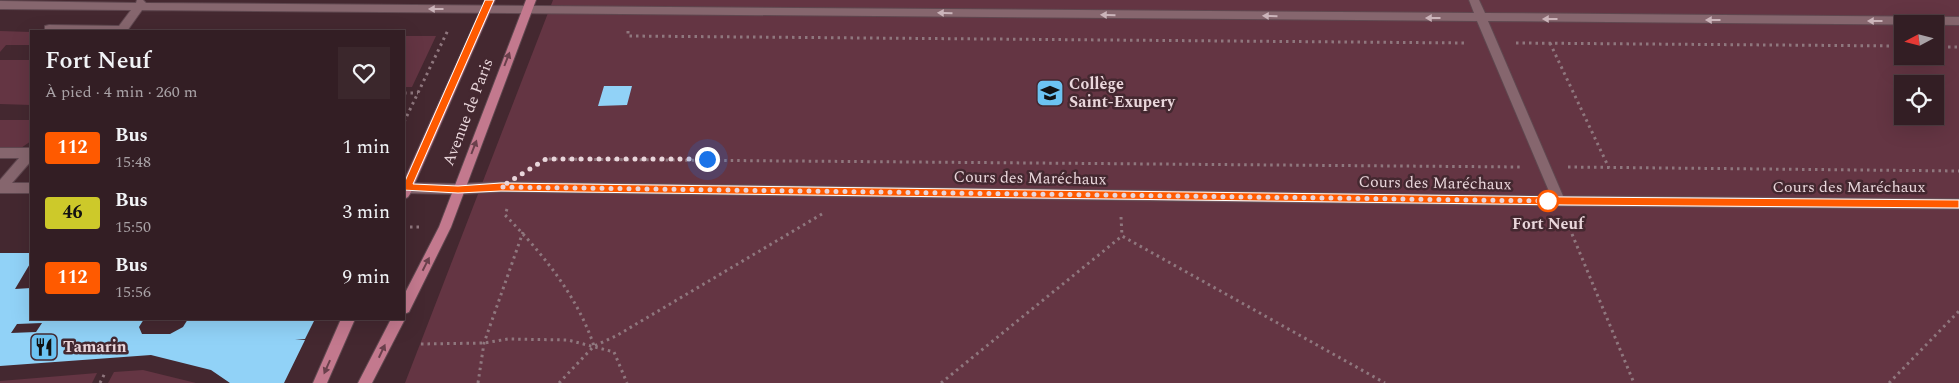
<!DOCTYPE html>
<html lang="fr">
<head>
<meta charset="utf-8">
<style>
	:root { --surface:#331e24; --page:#3b272c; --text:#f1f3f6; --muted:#a9a2a6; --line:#4e3c41 }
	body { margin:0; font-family:Spectral,serif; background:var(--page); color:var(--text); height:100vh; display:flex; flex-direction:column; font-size:19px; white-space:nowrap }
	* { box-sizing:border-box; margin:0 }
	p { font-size:16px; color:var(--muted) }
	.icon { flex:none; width:28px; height:28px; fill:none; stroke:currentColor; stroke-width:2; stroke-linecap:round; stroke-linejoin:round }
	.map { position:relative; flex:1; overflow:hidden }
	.drawer { position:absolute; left:30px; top:30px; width:375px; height:290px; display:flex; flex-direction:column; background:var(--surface); border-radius:0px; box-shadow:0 5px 20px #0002,0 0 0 1px var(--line) }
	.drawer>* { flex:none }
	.badge { padding:0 10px; border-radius:4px; font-size:18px; line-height:32px }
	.needle { width:32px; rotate:263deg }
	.tools { position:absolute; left:1894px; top:15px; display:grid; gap:10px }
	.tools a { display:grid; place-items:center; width:50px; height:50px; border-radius:0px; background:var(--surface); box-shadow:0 5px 20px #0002,0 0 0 1px var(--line); font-size:25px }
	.you { position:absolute; width:25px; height:25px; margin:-12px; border:4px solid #fff; border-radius:50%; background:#1a73e8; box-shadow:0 0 0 8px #1a73e833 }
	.map>.badge { position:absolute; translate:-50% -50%; box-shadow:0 0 0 2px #fff }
	.round { display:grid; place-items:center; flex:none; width:52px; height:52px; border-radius:0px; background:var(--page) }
	.overview { display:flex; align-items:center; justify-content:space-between; height:85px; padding:0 15px }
	h1 { font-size:24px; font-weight:600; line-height:38px }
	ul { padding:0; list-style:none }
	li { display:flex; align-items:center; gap:15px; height:65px; padding:0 15px }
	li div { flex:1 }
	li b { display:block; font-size:19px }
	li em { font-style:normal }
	li .badge { min-width:55px; font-weight:700; text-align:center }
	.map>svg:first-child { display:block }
</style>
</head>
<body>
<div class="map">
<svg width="1959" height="383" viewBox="0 0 1959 383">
	<rect width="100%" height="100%" fill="#442830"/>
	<path fill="#643543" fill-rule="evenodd" d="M 553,0 L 1959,0 L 1959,383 L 405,383 ZM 1902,24 L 1935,24 L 1935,56 L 1902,56 ZM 1902,84 L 1935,84 L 1935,116 L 1902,116 Z
		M 0,31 L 31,32 L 31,45 L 6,45 L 0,52 Z
		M 404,36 L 436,36 L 412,87 L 404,87 Z
		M 0,60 L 31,60 L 31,105 L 0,104 Z
		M 0,120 L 31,120 L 31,141 L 21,148 L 0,148 Z
		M 143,370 L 196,383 L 108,383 L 114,372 Z
		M 97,373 L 92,383 L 0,383 L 0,381 Z"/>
	<path fill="#91d2f7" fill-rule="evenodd" d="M 604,86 L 632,86 L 627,105 L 598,106 Z
		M 0,253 L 31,253 L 31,262 L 15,289 L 31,288 L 31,319 L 144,319 L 139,327 L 142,334 L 170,334 L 183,327 L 188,319 L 315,319 L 305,339 L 295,339 L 305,340 L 284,383 L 230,383 L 211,370 L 151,355 L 0,366 ZM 42,323 L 36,332 L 11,333 L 17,324 Z"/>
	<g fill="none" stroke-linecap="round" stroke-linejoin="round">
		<defs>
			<path id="minor" d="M 137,0 L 143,0 L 146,3 L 1474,13 L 1469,0 L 1479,0 L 1485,13 L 1959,17 L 1959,25 L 1488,21 L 1563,196 L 1959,199 L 1959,209 L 1559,206 L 501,192 L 458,194 L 404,193 L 404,183 L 458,184 L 501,182 L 1551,196 L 1477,21 L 142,10 L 127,31 L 45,31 L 45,26 L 49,25 L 119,26 L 131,10 L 0,9 L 0,1 L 136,3 Z
				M 0,148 L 31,148 L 31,161 L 12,183 L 31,183 L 31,193 L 0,193 L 0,180 L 19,158 L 0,158 Z"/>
			<path id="major" d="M 485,0 L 495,0 L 410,194 L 408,197 L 404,199 L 404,181 Z
				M 526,0 L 536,0 L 451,227 L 409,312 L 404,314 L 404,295 L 439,227 Z
				M 404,317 L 405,319 L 372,383 L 358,383 L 391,319 L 404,319 Z
				M 341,319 L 355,319 L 327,383 L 313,383 Z"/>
		</defs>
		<use href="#minor" stroke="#5f474f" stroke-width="2"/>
		<use href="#major" stroke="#5f474f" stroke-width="2"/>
		<path stroke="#8f777e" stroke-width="3" stroke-dasharray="2.5 4" stroke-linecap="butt" d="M 628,31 L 628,36 L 1467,43
			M 1516,43 L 1902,46
			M 1550,43 L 1609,168
			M 1935,47 L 1959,47
			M 404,93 L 418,93
			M 404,122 L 448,30
			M 537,164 L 546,159 L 1520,167
			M 1568,167 L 1959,171
			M 507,209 L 505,215 C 542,253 577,295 594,346
			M 1121,217 L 1122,236
			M 1567,222 L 1634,383
			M 410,227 L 421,227
			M 421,344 L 484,343 L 508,339 L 568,340 L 614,352 L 627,383
			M 100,383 L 105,373
			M 478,383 L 484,343 L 523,232
			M 559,383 L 594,346 L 616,336 L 822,214
			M 941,383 L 1122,236 L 1385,383
			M 1889,383 L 1959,311"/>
		<use href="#minor" fill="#86666e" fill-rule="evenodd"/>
		<use href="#major" fill="#c3798e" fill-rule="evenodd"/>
	</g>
	<defs><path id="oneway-solid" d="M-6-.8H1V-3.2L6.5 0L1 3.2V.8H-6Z" transform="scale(1.25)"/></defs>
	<g fill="#cbb4ba">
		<use href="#oneway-solid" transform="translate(436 9) rotate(-180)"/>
		<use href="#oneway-solid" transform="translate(945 13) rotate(-179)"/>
		<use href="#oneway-solid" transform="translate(1108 15) rotate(-179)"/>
		<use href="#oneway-solid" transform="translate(1270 16) rotate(-179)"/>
		<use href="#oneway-solid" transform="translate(1433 18) rotate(-180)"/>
		<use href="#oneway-solid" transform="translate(1550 19) rotate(-180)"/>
		<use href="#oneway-solid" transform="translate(1713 20) rotate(-180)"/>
		<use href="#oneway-solid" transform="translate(1875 21) rotate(-180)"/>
	</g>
	<g fill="#6a404c">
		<use href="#oneway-solid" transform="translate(507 59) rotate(-69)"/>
		<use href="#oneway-solid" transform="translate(474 147) rotate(-69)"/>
		<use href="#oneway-solid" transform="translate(426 264) rotate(-63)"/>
		<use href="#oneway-solid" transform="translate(382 351) rotate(-65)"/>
		<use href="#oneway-solid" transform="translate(327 367) rotate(114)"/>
	</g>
	<path fill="#ff5a00" stroke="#fff" d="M 485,0 L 494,0 L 413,184 L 458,186 L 501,183 L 1568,197 L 1959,200 L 1959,208 L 1568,205 L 501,191 L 458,193 L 403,190 L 402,188 Z"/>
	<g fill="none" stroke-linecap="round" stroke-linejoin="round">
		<path stroke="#e9d6db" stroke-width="5" stroke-dasharray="0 9" d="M 707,159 L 546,159 L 501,187 L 1548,201"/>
	</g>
	<defs>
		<symbol id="school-square" viewBox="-11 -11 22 22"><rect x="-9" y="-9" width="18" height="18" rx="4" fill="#6cc3f2" stroke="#442830"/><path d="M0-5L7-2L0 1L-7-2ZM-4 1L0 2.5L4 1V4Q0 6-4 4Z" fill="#111"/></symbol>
		<symbol id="restaurant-square" viewBox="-11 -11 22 22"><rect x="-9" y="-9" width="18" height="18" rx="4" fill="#6cc3f2" stroke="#442830"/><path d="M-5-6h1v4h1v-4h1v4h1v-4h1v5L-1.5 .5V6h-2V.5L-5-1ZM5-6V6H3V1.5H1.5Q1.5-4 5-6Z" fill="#111"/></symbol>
	</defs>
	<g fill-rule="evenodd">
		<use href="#school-square" x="1034" y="77" width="32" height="32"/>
		<use href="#restaurant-square" x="28" y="331" width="32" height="32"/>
	</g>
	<circle fill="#fff" stroke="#ff5a00" stroke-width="2.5" cx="1548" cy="201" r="10"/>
	<g text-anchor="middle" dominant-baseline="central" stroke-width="5" stroke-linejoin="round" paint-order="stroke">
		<g font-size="16" font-weight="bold" fill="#e9d6db" stroke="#442830" text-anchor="start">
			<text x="1069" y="84">Collège<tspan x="1069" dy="18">Saint-Exupery</tspan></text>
			<text x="63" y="347">Tamarin</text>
		</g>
		<g font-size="16" fill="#e9d6db" stroke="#442830">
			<text transform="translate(468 112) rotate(-69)">Avenue de Paris</text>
			<text transform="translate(1030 178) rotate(1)">Cours des Maréchaux</text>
			<text transform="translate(1435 183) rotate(1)">Cours des Maréchaux</text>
			<text x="1849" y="187">Cours des Maréchaux</text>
		</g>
		<g font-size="16" font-weight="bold" fill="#e9d6db" stroke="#442830">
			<text x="1548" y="224">Fort Neuf</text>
		</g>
	</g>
</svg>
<div class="tools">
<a><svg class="needle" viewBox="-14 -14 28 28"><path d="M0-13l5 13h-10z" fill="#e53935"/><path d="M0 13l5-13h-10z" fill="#a9a2a6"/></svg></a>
<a><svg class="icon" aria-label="locate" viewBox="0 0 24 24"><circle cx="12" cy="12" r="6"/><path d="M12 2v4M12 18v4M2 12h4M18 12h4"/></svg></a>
</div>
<div class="you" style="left:707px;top:159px"></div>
<section class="drawer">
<div class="overview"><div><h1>Fort Neuf</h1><p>À pied · 4 min · 260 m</p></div><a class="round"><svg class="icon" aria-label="heart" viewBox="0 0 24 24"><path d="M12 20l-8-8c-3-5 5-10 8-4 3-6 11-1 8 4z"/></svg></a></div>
<ul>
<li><span class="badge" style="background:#ff5a00;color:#fff">112</span><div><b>Bus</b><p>15:48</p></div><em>1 min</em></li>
<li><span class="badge" style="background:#cdc92a;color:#111">46</span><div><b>Bus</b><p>15:50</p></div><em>3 min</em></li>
<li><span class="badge" style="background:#ff5a00;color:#fff">112</span><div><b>Bus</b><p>15:56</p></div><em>9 min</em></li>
</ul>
</section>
</div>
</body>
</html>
